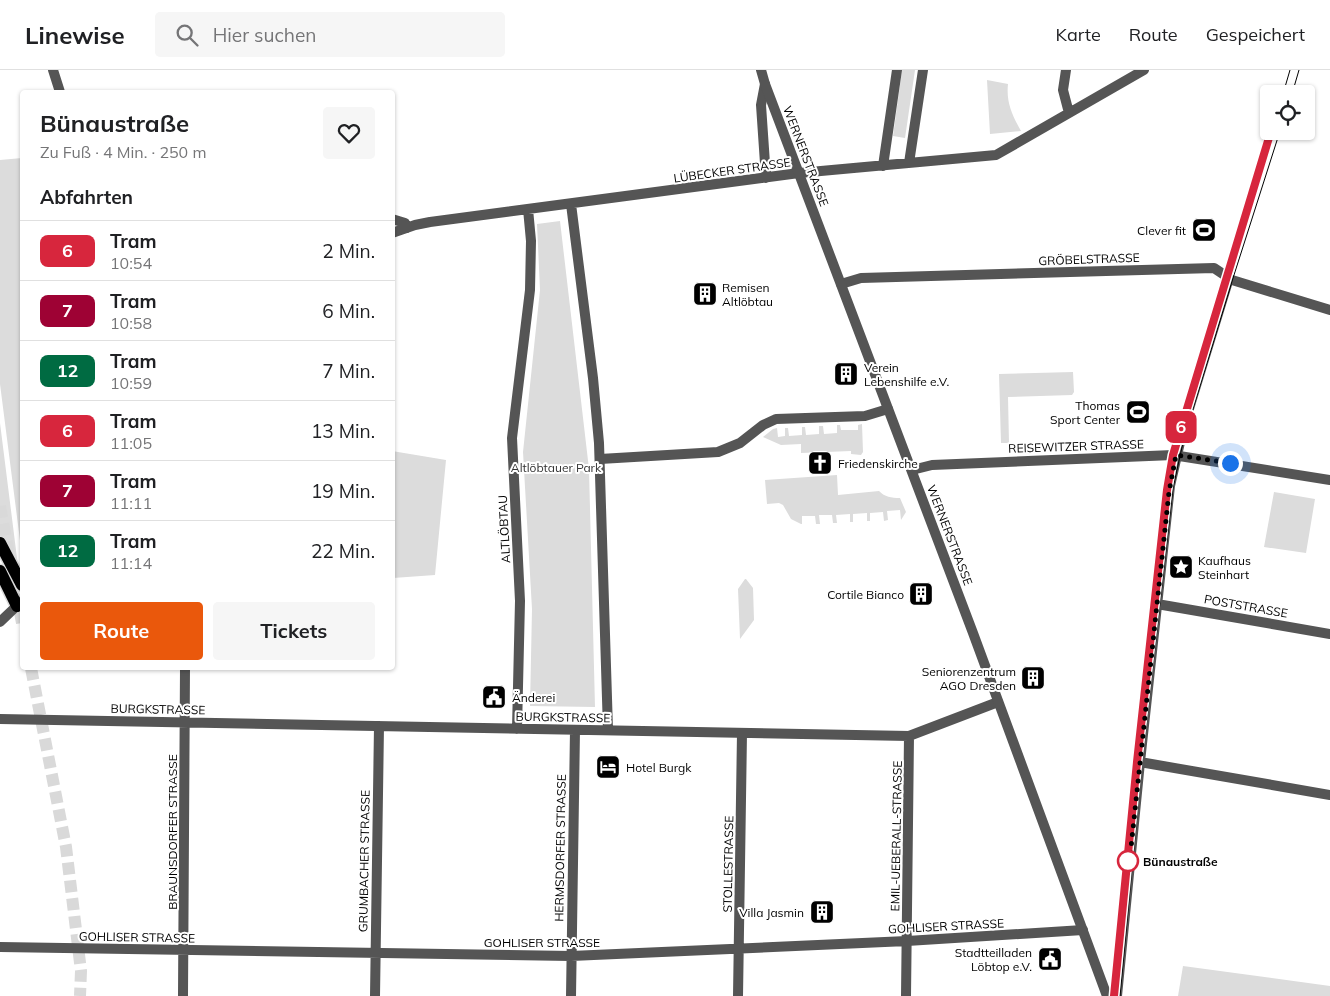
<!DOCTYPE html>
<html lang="de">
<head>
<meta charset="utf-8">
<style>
	:root { --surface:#fff; --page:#f6f6f6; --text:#202124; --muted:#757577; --line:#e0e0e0; --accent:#ea580c }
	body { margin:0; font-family:Mulish,sans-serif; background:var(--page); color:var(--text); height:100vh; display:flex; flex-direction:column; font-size:19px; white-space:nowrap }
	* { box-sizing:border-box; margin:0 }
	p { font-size:16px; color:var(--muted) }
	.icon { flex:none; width:28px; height:28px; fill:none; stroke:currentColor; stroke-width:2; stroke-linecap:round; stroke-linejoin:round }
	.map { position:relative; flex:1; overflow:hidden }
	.details { position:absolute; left:20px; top:20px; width:375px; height:580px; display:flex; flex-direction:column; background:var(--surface); border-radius:5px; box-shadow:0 1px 4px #0004 }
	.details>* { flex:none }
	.badge { padding:0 10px; border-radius:8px; font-size:18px; line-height:32px }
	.tools { position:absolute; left:1260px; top:15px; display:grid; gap:10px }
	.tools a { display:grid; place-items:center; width:55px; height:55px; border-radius:5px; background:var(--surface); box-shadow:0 1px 4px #0004; font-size:25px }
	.you { position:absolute; width:25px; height:25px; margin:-12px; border:4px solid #fff; border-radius:50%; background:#1a73e8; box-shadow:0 0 0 8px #1a73e833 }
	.map>.badge { position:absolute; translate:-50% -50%; box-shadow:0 0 0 2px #fff }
	h2 { padding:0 20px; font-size:19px; line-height:45px }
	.round { display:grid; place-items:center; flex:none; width:52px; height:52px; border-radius:5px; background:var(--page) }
	.overview { display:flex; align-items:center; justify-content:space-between; height:85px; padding:0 20px }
	h1 { font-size:24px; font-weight:700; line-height:38px }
	.cta { display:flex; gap:10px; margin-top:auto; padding:10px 20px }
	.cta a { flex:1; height:58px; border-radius:5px; background:var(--accent); color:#fff; font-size:20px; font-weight:700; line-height:58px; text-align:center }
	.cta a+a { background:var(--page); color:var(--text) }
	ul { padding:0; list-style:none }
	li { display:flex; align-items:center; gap:15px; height:60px; padding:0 20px; border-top:1px solid var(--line) }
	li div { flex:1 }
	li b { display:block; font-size:19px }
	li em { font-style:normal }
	li .badge { min-width:55px; font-weight:700; text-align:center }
	header { display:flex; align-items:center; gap:30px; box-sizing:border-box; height:70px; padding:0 25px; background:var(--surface); border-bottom:1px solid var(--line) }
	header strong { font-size:24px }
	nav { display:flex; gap:28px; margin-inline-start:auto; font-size:18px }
	.search { width:350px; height:45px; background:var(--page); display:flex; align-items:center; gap:12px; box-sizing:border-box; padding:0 18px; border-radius:5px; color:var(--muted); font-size:19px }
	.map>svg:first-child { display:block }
</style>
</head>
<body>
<header>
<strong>Linewise</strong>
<div class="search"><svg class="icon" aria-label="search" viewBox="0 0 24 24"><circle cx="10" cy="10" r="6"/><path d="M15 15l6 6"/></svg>Hier suchen</div>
<nav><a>Karte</a><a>Route</a><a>Gespeichert</a></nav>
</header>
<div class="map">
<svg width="1330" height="926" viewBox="0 0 1330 926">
	<rect width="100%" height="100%" fill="#fff"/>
	<path fill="#dcdcdc" d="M 902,0 L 915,0 L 905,68 L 893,66 Z
		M 987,10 L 1008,14 C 1006,32 1012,45 1021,61 L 990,64 Z
		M 22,88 L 22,486 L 0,314 L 0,90 Z
		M 560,151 L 589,399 L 595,637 L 530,636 L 532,539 L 523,382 L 540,220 L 537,154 Z
		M 1073,302 L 1074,322 L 1072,325 L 1008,327 L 1009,373 L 1001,373 L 999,304 Z
		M 0,353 L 18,496 L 6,476 L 0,459 Z
		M 862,354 L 863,382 L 861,385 L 851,384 L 851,381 L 801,383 L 801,374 L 781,375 L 763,367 L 773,359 L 777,358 L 778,367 L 785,366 L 785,358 L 788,358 L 789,366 L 802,365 L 802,357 L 805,357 L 806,365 L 819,364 L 819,356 L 823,356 L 824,364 L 837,363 L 837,355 L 840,355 L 841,360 L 858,360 L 858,355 Z
		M 392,381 L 446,390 L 435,505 L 393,508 Z
		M 837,405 L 838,425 L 879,421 C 885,427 891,428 900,428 L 906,442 L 901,450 L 900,440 L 887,441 L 888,450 L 884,451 L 883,442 L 870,443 L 870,451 L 867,451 L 867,443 L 853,444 L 853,452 L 850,452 L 850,444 L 836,445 L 837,453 L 833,453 L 832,445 L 819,445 L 820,454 L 816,454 L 815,446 L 802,446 L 802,454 L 801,454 L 791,449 L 783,435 L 779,433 L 767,434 L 765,410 Z
		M 1274,422 L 1315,429 L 1306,483 L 1264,477 Z
		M 745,509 L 746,509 L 753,518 L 754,550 L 740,569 L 738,519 Z
		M 1183,896 L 1330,916 L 1330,926 L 1178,926 Z"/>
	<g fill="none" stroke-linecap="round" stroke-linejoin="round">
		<path stroke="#d9d9d9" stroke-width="12" stroke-dasharray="12 6" stroke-linecap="butt" d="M 0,436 L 22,553
			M 31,598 L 66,777 L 81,901 L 80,926"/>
		<defs>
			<path id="primary" d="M 0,473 L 22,515
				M 0,501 L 17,536"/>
		</defs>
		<use href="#primary" stroke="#dbdbdb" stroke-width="15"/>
		<path stroke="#555" stroke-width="10" d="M 53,0 L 60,22
			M 1066,0 L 1063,20 L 1069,43
			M 765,14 L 761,35 L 766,108
			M 909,93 L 923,0
			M 883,96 L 897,0
			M 571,134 L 593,308 L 599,373 L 608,660
			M 392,149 L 405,153 L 407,158
			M 392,163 L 415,155 L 430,152 L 799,103 L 996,85 L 1144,0
			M 841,214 L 861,208 L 1214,198 L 1232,210 L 1330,240
			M 600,389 L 718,382 L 740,373 L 763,355 L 776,349 L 865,346 L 888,339
			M 912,400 L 932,395 L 1173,385 L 1330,410
			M 1157,534 L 1330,564
			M 0,552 L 22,531
			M 0,649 L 909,666 L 998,632
			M 517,659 L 520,531 L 512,368 L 530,220 L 531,171 L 528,139
			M 1140,692 L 1330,725
			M 0,877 L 571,886 L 907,871 L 1083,860
			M 183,926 L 185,598
			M 375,926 L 379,656
			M 571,926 L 575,660
			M 738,926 L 742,663
			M 906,926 L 909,666
			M 1117,926 L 1140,692 L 1170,416 L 1184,355 L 1229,208"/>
		<path stroke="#555" stroke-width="10" d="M 761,0 L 765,14 L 973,563 L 1107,926"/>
		<use href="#primary" stroke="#000" stroke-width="12"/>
		<path stroke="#000" stroke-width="1" d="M 1283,24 L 1290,0
			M 1292,24 L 1299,0
			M 1252,123 L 1271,61
			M 1120,926 L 1142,692 L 1173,418 L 1184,368 L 1234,205 L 1280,61"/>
	</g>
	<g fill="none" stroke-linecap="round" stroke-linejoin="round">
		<defs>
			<path id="line" d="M 1114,926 L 1137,692 L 1167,420 L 1173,385 L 1271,61"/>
		</defs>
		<use href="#line" stroke="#fff" stroke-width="11"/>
		<use href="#line" stroke="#d7263d" stroke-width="8"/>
		<path stroke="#000" stroke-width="5" stroke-dasharray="0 9" d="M 1128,791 L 1130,787 L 1169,422 L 1176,385 L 1230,393"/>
	</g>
	<defs>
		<symbol id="stadium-square" viewBox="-11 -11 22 22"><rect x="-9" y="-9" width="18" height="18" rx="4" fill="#000" stroke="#fff"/><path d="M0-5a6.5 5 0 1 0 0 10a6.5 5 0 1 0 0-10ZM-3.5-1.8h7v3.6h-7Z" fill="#fff"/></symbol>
		<symbol id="building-square" viewBox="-11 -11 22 22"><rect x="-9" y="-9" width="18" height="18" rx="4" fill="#000" stroke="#fff"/><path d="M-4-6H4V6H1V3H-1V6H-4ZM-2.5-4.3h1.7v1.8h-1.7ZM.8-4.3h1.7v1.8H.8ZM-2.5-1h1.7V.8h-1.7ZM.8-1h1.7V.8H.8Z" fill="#fff"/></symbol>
		<symbol id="church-square" viewBox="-11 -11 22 22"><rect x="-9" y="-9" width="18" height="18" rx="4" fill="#000" stroke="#fff"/><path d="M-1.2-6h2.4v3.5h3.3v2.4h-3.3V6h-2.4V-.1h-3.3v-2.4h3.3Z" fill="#fff"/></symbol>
		<symbol id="sight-square" viewBox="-11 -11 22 22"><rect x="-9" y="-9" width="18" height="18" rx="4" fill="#000" stroke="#fff"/><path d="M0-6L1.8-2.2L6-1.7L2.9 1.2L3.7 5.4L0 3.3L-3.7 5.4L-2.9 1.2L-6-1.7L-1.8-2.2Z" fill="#fff"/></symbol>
		<symbol id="civic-square" viewBox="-11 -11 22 22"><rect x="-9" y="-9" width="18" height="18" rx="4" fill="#000" stroke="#fff"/><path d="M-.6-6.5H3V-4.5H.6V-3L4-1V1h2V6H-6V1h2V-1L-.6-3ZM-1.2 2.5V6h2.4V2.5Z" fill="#fff"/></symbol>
		<symbol id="hotel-square" viewBox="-11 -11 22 22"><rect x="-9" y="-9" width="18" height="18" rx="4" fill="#000" stroke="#fff"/><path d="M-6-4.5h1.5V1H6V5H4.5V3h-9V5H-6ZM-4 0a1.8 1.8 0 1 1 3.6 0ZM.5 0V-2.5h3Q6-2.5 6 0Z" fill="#fff"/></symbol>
	</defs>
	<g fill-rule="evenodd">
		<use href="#stadium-square" x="1190" y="146" width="28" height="28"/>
		<use href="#building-square" x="691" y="210" width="28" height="28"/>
		<use href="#building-square" x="832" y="290" width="28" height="28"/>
		<use href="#stadium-square" x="1124" y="328" width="28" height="28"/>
		<use href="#church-square" x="806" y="379" width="28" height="28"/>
		<use href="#sight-square" x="1167" y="483" width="28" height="28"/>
		<use href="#building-square" x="907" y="510" width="28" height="28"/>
		<use href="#building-square" x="1019" y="594" width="28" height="28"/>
		<use href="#civic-square" x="480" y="613" width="28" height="28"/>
		<use href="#hotel-square" x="594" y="683" width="28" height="28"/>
		<use href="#building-square" x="808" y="828" width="28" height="28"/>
		<use href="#civic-square" x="1036" y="875" width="28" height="28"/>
	</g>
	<circle fill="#fff" stroke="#d7263d" stroke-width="2.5" cx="1128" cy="791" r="10"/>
	<g text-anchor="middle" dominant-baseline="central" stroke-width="4" stroke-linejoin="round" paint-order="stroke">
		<g font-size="12" fill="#000" stroke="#fff">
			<text transform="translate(806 86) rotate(69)">WERNERSTRASSE</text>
			<text transform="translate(732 100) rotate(-8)">LÜBECKER STRASSE</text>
			<text transform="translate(1089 189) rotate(-2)">GRÖBELSTRASSE</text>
			<text transform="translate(1076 376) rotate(-2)">REISEWITZER STRASSE</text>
			<text transform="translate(504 459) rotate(-93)">ALTLÖBTAU</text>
			<text transform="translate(950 465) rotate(69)">WERNERSTRASSE</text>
			<text transform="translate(1246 536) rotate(10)">POSTSTRASSE</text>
			<text transform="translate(158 639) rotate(1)">BURGKSTRASSE</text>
			<text transform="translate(563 647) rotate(1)">BURGKSTRASSE</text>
			<text transform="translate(172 762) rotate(-90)">BRAUNSDORFER STRASSE</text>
			<text transform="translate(896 766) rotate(-89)">EMIL-UEBERALL-STRASSE</text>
			<text transform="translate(560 778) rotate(-89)">HERMSDORFER STRASSE</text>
			<text transform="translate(364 791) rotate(-89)">GRUMBACHER STRASSE</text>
			<text transform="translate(728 794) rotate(-89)">STOLLESTRASSE</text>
			<text transform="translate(946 856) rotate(-3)">GOHLISER STRASSE</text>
			<text transform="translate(137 867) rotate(1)">GOHLISER STRASSE</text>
			<text x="542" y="872">GOHLISER STRASSE</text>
		</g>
		<g font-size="12" fill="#000" stroke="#fff" text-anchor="end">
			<text x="1186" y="160">Clever fit</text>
			<text x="722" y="217" text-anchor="start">Remisen<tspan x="722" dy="14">Altlöbtau</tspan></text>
			<text x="864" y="297" text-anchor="start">Verein<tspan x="864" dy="14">Lebenshilfe e.V.</tspan></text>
			<text x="1120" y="335">Thomas<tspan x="1120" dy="14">Sport Center</tspan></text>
			<text x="838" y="393" text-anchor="start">Friedenskirche</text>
			<text x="1198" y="490" text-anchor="start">Kaufhaus<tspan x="1198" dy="14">Steinhart</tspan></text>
			<text x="904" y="524">Cortile Bianco</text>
			<text x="1016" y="601">Seniorenzentrum<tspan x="1016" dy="14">AGO Dresden</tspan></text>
			<text x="512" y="627" text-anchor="start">Änderei</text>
			<text x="626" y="697" text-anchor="start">Hotel Burgk</text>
			<text x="804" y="842">Villa Jasmin</text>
			<text x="1032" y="882">Stadtteilladen<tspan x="1032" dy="14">Löbtop e.V.</tspan></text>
		</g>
		<g font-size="12" fill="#333" stroke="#fff">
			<text x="556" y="397">Altlöbtauer Park</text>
		</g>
		<g font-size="12" font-weight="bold" fill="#000" stroke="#fff" text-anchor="start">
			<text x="1143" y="791">Bünaustraße</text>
		</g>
	</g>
</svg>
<div class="tools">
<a><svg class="icon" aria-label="locate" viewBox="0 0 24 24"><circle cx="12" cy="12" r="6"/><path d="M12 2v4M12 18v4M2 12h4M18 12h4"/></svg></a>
</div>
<div class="you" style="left:1230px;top:393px"></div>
<b class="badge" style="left:1181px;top:357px;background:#d7263d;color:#fff">6</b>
<section class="details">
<div class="overview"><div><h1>Bünaustraße</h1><p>Zu Fuß · 4 Min. · 250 m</p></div><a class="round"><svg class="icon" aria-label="heart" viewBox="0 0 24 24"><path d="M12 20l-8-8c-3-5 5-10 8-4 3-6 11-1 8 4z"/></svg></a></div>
<h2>Abfahrten</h2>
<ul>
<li><span class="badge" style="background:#d7263d;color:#fff">6</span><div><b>Tram</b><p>10:54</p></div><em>2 Min.</em></li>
<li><span class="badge" style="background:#9e0234;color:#fff">7</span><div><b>Tram</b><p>10:58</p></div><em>6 Min.</em></li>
<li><span class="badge" style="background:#006b42;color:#fff">12</span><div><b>Tram</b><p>10:59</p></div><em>7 Min.</em></li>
<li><span class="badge" style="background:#d7263d;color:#fff">6</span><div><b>Tram</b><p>11:05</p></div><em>13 Min.</em></li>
<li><span class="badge" style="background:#9e0234;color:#fff">7</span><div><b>Tram</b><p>11:11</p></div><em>19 Min.</em></li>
<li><span class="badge" style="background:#006b42;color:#fff">12</span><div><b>Tram</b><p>11:14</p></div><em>22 Min.</em></li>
</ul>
<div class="cta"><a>Route</a><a>Tickets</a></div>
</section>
</div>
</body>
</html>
